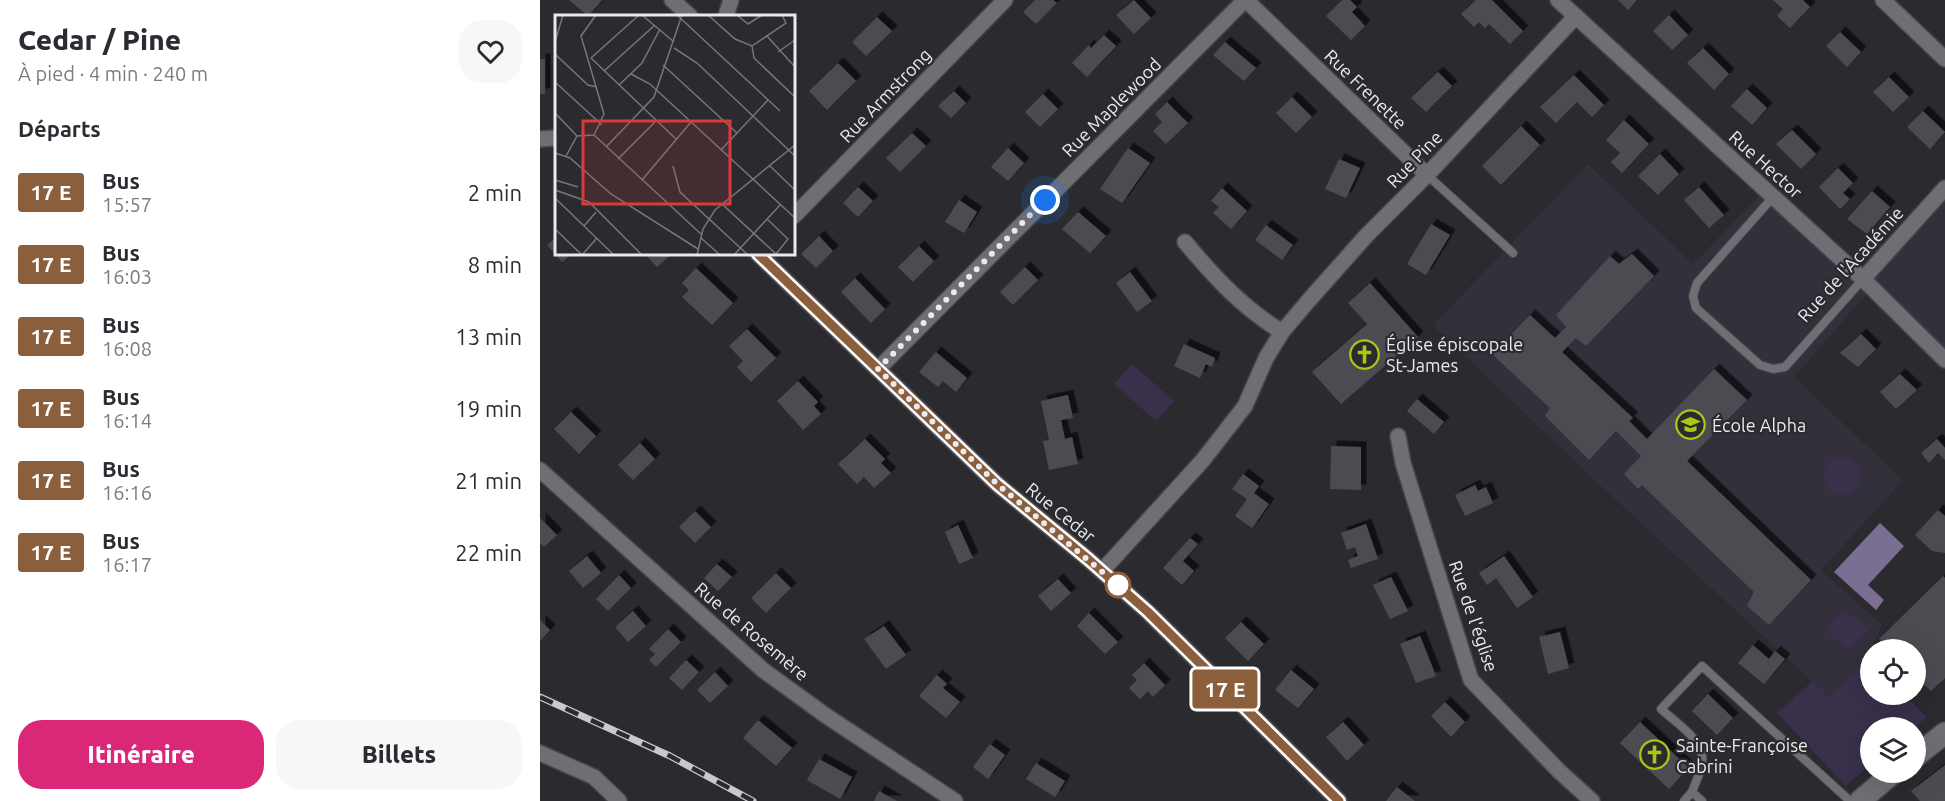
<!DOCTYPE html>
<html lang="fr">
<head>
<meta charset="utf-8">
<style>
	:root { --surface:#fff; --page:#f7f7f7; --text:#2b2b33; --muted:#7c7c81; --accent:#db2777 }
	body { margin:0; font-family:Ubuntu,sans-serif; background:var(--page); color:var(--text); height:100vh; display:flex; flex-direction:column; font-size:22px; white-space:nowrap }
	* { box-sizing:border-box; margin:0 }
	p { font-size:20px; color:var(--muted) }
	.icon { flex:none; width:33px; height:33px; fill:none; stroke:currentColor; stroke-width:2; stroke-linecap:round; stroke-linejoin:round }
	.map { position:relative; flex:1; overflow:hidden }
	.sheet { display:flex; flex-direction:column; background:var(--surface); width:540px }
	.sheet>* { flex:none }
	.badge { padding:0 12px; border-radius:4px; font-size:21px; line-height:39px }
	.buttons { position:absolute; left:1320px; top:639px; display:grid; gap:12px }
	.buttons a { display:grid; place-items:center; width:66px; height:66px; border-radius:50%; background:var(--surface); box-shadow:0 6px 24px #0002; font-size:30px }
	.you { position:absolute; width:30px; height:30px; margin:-15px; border:4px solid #fff; border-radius:50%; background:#1a73e8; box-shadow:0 0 0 9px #1a73e833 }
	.map>.badge { position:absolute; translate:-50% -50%; box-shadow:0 0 0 3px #fff }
	h2 { padding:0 18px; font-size:22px; line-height:54px }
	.round { display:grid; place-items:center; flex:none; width:63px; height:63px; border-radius:24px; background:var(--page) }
	.headline { display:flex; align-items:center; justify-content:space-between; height:102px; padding:0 18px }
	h1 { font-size:28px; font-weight:800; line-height:45px }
	.cta { display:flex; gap:12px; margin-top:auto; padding:12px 18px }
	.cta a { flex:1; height:69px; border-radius:24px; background:var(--accent); color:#fff; font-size:24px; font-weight:800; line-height:69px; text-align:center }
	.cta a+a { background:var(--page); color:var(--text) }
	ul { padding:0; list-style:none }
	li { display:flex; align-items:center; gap:18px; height:72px; padding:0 18px }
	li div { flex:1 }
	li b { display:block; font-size:22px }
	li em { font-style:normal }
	li .badge { min-width:66px; font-weight:700; text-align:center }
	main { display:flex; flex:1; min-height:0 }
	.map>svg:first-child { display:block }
</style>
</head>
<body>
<main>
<section class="sheet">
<div class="headline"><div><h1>Cedar / Pine</h1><p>À pied · 4 min · 240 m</p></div><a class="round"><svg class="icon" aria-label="heart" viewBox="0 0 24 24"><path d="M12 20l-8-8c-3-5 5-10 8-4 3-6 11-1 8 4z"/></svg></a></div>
<h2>Départs</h2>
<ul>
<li><span class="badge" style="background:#8b5e3c;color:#fff">17 E</span><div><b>Bus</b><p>15:57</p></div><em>2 min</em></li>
<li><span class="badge" style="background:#8b5e3c;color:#fff">17 E</span><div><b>Bus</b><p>16:03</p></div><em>8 min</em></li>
<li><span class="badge" style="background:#8b5e3c;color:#fff">17 E</span><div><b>Bus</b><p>16:08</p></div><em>13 min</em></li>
<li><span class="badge" style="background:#8b5e3c;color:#fff">17 E</span><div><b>Bus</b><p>16:14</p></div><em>19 min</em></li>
<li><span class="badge" style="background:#8b5e3c;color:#fff">17 E</span><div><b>Bus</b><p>16:16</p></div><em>21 min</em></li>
<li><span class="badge" style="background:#8b5e3c;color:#fff">17 E</span><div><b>Bus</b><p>16:17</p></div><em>22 min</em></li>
</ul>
<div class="cta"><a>Itinéraire</a><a>Billets</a></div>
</section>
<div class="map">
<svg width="1405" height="801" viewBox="0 0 1405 801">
	<defs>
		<filter id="shadow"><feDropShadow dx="5.5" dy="-5.5" stdDeviation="0" flood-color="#0009"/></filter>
	</defs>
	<rect width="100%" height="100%" fill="#2b2a2f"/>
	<path fill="#34303b" d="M 1048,164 L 1153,264 L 1227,188 L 1323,279 L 1405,193 L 1405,360 L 1332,288 L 1254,377 L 1363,480 L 1281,570 L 1342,625 L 1327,657 L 1289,697 L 1047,473 L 893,325 Z"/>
	<path fill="#39304b" d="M 592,364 L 634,401 L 616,421 L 574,384 Z
		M1283 476a19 19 0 1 1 38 0a19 19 0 1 1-38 0Z
		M 1304,609 L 1329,630 L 1309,651 L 1285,630 Z
		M 1327,657 L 1330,661 L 1330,694 L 1364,695 L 1387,717 L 1375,727 L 1330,728 L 1330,765 L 1306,786 L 1237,713 L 1273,681 L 1289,697 Z"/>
	<path fill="#7a6f93" d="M 1340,523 L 1364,546 L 1328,585 L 1344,600 L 1336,610 L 1294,572 Z"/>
	<path fill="#4d4c51" filter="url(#shadow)" d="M 29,0 L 62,0 L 48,16 Z
		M 495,0 L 513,0 L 517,3 L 496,24 L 483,12 Z
		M 594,0 L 611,18 L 594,34 L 576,15 Z
		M 802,0 L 810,0 L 817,7 L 812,12 L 825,26 L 811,40 L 786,16 Z
		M 936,0 L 952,0 L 983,31 L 970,44 L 949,24 L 945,28 L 939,22 L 934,27 L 921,14 Z
		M 1078,0 L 1097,0 L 1088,10 Z
		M 1233,0 L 1263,0 L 1270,7 L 1250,28 L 1237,16 L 1243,9 Z
		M 1129,15 L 1148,35 L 1132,50 L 1113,31 Z
		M 337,17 L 352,31 L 326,56 L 312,42 Z
		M 1300,32 L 1321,52 L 1307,67 L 1286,46 Z
		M 564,35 L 576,46 L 547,77 L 532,63 L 549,45 L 551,48 Z
		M 685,42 L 716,68 L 704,81 L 673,55 Z
		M 1163,48 L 1189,74 L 1174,90 L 1147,63 Z
		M 0,59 L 5,59 L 5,94 L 0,94 Z
		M 298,63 L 316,81 L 287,110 L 269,91 Z
		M 898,72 L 912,86 L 886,112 L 871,98 Z
		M 1034,75 L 1064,105 L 1052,117 L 1037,102 L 1016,123 L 1000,107 Z
		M 1349,77 L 1369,97 L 1353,112 L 1333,92 Z
		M 1207,89 L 1227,108 L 1212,125 L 1191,106 Z
		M 414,91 L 426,103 L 411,118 L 398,106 Z
		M 503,94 L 518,109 L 500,127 L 485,112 Z
		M 752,97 L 772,117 L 756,133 L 736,113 Z
		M 627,102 L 648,123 L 626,144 L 613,131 L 622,122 L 615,114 Z
		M 1383,111 L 1405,132 L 1390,149 L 1367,127 Z
		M 1084,120 L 1109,144 L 1082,173 L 1071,162 L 1080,153 L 1066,140 Z
		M 981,126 L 1000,145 L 961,185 L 942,166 Z
		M 1252,130 L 1276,154 L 1261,169 L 1236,144 Z
		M 372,133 L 386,146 L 360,172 L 346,158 Z
		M 468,148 L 484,163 L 468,181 L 451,167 Z
		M 588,148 L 610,163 L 582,203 L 560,189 Z
		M 1120,154 L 1139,174 L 1118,195 L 1098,176 Z
		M 799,159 L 820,168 L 806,198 L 785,189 Z
		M 1298,168 L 1313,183 L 1303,193 L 1310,199 L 1300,209 L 1279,187 Z
		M 318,187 L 333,201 L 318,217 L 303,203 Z
		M 1159,187 L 1184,215 L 1169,228 L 1144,200 Z
		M 682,188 L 707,211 L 691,229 L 673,213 L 679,207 L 671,201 Z
		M 1332,191 L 1350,207 L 1327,234 L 1307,219 Z
		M 419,200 L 437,212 L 424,233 L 405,222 Z
		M 538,212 L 566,236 L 550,253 L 522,229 Z
		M 891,224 L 910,235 L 886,275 L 867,264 Z
		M 726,225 L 753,245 L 742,260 L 715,240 Z
		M 279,236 L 293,251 L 276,268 L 261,254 Z
		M 16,237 L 16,254 L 32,254 L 22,262 L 7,245 Z
		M 379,246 L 394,261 L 373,282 L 358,267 Z
		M 105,254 L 132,254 L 117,267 Z
		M 1092,254 L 1114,276 L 1046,346 L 1036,338 L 1022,352 L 1093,418 L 1089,421 L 1107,439 L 1174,369 L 1207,400 L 1147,461 L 1271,580 L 1229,625 L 1207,606 L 1214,592 L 1102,485 L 1098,489 L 1084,474 L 1101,456 L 1076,431 L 1049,460 L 1005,416 L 1010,408 L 952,354 L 990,315 L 1015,338 L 1026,327 L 1016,315 L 1070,256 L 1079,264 Z
		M 485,267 L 498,280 L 473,305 L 460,292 Z
		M 156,268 L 193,303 L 172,325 L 142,297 L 149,290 L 142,283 Z
		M 590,272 L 612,301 L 597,312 L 576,283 Z
		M 315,278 L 345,309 L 331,323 L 301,292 Z
		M 830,283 L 878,337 L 801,404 L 772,372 L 827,324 L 808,303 Z
		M 207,329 L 236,358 L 211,382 L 197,367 L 203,361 L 189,346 Z
		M 1321,334 L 1336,349 L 1318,367 L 1300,353 Z
		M 644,344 L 675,358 L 672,367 L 666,364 L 660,378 L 634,366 Z
		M 396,352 L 427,378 L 416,392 L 403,381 L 398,387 L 379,372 Z
		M 1360,374 L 1377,390 L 1356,409 L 1340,392 Z
		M 258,381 L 278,402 L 274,406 L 281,414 L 263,430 L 237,401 Z
		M 528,395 L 533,418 L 521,420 L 525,439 L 532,437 L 538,464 L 509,470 L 503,441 L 509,440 L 501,401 Z
		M 877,399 L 904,422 L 894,434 L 867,411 Z
		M 31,412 L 56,436 L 39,454 L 14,429 Z
		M 325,439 L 345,459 L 341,463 L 351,473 L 334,488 L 324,477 L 317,484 L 298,464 Z
		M 1397,439 L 1405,448 L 1405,460 L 1398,453 L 1389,463 L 1381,453 Z
		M 100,443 L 115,459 L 93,480 L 78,465 Z
		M 791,446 L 821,447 L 821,490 L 790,489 Z
		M 703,474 L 719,486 L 714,493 L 729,504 L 712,528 L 695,516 L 707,499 L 692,489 Z
		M 935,485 L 938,491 L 946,487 L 953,503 L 925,516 L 915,495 Z
		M 1398,510 L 1405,516 L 1405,553 L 1392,551 L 1375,535 Z
		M 155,511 L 171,527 L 155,543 L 139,527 Z
		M 0,518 L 17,535 L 4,547 L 0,543 Z
		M 826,524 L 838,559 L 811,568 L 808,560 L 818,556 L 815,547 L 807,550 L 801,533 Z
		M 418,525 L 433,558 L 419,564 L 405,532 Z
		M 650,538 L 658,544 L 643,561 L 654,571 L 642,585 L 623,568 Z
		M 47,556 L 61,573 L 43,588 L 29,571 Z
		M 964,556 L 993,597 L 977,608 L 956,578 L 947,585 L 939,573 Z
		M 177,564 L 192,577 L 178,591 L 164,578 Z
		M 236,573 L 251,588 L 226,613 L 211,598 Z
		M 79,575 L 91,588 L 68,611 L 56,599 Z
		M 1403,576 L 1405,578 L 1405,678 L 1391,691 L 1376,676 L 1376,650 L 1349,650 L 1339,639 Z
		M 851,577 L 868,611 L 850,619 L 833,585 Z
		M 518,579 L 531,593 L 511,611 L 498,596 Z
		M 93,611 L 106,626 L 88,642 L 75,627 Z
		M 549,613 L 578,642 L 565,654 L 537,626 Z
		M 0,620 L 10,630 L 0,641 Z
		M 701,622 L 724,644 L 708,661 L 685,638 Z
		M 344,626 L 366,655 L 346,669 L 324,639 Z
		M 128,629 L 141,642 L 116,667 L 109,660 L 115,654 L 109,649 Z
		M 1020,632 L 1029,668 L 1008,674 L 999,637 Z
		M 880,636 L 896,676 L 876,683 L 860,644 Z
		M 1213,645 L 1229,659 L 1235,651 L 1245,659 L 1224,684 L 1198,663 Z
		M 146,660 L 159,672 L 142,690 L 129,678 Z
		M 604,663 L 625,685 L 613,697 L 608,691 L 600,699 L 589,688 L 597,680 L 592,675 Z
		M 751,670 L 774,689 L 758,708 L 735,690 Z
		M 175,672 L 188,686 L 170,703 L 157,690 Z
		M 397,675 L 407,684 L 403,688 L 420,702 L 406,718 L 379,696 Z
		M 1168,694 L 1193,718 L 1177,735 L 1152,711 Z
		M 905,702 L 925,722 L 911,737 L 891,716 Z
		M 218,720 L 252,748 L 236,766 L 203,738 Z
		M 803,722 L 824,745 L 807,761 L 786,737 Z
		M 1100,722 L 1149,768 L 1129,789 L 1080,743 Z
		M 450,744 L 465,755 L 448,779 L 433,767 Z
		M 279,759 L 312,777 L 300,799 L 267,780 Z
		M 496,763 L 525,781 L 515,797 L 486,779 Z
		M 1405,765 L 1405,801 L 1380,801 L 1371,791 Z
		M 857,787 L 875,801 L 846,801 Z
		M 339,791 L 357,801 L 334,801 Z"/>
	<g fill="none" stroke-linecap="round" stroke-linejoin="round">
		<defs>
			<path id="lane" d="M 887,175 L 973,253
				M 1233,197 L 1157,283 L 1153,296 L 1156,308 L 1220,365 L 1233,369 L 1245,367 L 1323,279
				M 1152,792 C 1156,781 1164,766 1162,755 C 1159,737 1134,721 1121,709 L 1162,666 L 1310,801
				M 1144,801 L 1152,792 L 1162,801"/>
			<path id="street" d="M 132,0 L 150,16
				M 706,0 L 887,175
				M 1018,0 L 1323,279 L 1405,360
				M 1343,0 L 1405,59
				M 186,16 L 191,0
				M 0,139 L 16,138
				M 254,216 L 465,0
				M 645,242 C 676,279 702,307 742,332
				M 218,254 L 457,484 L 548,559 L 608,612 L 799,801
				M 1323,279 L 1405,188
				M 338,369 L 705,0
				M 858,436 L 863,463 L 931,680 L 1019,771 L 1052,801
				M 0,470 L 223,670 L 285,715 L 415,801
				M 562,571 L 663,460 L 705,406 L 726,358 L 742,332 L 770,299 L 826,236 L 887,175 L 1036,16
				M 0,753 L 54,777 L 79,801"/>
			<path id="secondary" d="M 1376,756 L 1405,733
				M 1320,801 L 1354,772"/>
		</defs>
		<use href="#lane" stroke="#47464a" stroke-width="10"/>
		<use href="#street" stroke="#47464a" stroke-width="18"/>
		<use href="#secondary" stroke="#47464a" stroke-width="24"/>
		<use href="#lane" stroke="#6f6e73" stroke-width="8"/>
		<use href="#street" stroke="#6f6e73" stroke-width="15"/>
		<use href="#secondary" stroke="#6f6e73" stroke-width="21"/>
		<defs>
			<path id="rail" d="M 0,697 L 130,756 L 213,801"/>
		</defs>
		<use href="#rail" stroke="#c9c8cc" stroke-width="7"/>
		<use href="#rail" stroke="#2b2a2f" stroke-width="4.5" stroke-dasharray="14" stroke-linecap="butt"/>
	</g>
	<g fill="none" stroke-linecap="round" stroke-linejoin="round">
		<defs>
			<path id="line" d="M 218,254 L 457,484 L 548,559 L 608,612 L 799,801"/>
		</defs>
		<use href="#line" stroke="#fff" stroke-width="14"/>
		<use href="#line" stroke="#8b5e3c" stroke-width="9"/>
		<path stroke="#eae9ed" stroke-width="6" stroke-dasharray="0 10.8" d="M 505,200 L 338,369 L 457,484 L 578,585"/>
	</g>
	<defs>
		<symbol id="church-ring" viewBox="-11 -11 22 22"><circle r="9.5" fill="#2b2a2f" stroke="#adc60f" stroke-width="1.5"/><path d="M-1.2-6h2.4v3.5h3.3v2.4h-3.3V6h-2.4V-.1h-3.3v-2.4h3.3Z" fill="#adc60f"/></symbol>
		<symbol id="school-ring" viewBox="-11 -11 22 22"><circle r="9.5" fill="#2b2a2f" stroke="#adc60f" stroke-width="1.5"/><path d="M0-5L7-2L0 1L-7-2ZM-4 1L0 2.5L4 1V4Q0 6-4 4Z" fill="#adc60f"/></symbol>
	</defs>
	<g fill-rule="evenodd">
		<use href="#church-ring" x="808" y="338" width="33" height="33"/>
		<use href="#school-ring" x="1134" y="408" width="33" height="33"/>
		<use href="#church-ring" x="1098" y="738" width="33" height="33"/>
	</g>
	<circle fill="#fff" stroke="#8b5e3c" stroke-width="3" cx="578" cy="585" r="12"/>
	<g text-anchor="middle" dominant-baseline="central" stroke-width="4.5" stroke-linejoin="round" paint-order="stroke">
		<g font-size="18" fill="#eae9ed" stroke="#2b2a2f">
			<text transform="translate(826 89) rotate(44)">Rue Frenette</text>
			<text transform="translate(345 95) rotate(-46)">Rue Armstrong</text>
			<text transform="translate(571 107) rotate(-45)">Rue Maplewood</text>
			<text transform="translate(874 159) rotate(-46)">Rue Pine</text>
			<text transform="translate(1226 164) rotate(42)">Rue Hector</text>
			<text transform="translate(1310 264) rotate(-48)">Rue de l'Académie</text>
			<text transform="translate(521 512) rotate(39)">Rue Cedar</text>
			<text transform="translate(934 616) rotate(71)">Rue de l'église</text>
			<text transform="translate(212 631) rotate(40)">Rue de Rosemère</text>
		</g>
		<g font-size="18" fill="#eae9ed" stroke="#2b2a2f" text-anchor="start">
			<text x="846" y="344">Église épiscopale<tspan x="846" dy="21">St-James</tspan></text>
			<text x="1172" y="425">École Alpha</text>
			<text x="1136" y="745">Sainte-Françoise<tspan x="1136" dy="21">Cabrini</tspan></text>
		</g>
	</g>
	<g transform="translate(15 15)">
		<rect width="240" height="240" fill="#2b2a2f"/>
		<path fill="none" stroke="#77767b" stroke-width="1.5" d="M 87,0 L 119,27M 122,0 L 225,96M 153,0 L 180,24 L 197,31 L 231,8 L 227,0M 182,0 L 193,9 L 207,0M 212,21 L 240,52M 0,27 L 8,0M 197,31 L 199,43 L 239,81M 119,33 L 142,48 L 240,141M 223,37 L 240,25M 0,39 L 33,70 L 42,72M 36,43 L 121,124M 36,43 L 84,0M 108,50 L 182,118M 49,56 L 100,10M 76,59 L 95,69 L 240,203M 0,67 L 47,110M 64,70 L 87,48 L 105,14M 0,98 L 22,121M 39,120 L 146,219M 39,120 L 49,99 L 26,21 L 41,0M 51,132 L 99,82 L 127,0M 166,135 L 213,85M 0,138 L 15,143 L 56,179 L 143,234M 11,141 L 22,121 L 39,120M 63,144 L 102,105M 118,151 L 125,177 L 193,240M 215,151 L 240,175M 0,165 L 23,172M 87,165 L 136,107M 0,175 L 34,187 L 87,240M 0,183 L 59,240M 167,189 L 221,239M 212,204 L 233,224 L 221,239M 29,211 L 41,197M 0,214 L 27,240M 146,223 L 165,240M 27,240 L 42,223M 142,240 L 148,214 L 160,195 L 240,130M 179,240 L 225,190"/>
		<path fill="#d83b3c" fill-opacity="0.15" stroke="#d83b3c" stroke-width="3" d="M 28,106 L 175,106 L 175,189 L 28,189 Z"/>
		<rect width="240" height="240" fill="none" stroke="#eae9ed" stroke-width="3"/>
	</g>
</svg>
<div class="buttons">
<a><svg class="icon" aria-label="locate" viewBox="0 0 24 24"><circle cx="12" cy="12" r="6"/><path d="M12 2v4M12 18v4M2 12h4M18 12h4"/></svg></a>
<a><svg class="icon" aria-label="layers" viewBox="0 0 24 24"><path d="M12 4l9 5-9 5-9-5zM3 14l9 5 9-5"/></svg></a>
</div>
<div class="you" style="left:505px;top:200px"></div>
<b class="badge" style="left:685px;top:689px;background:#8b5e3c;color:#fff">17 E</b>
</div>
</main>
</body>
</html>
